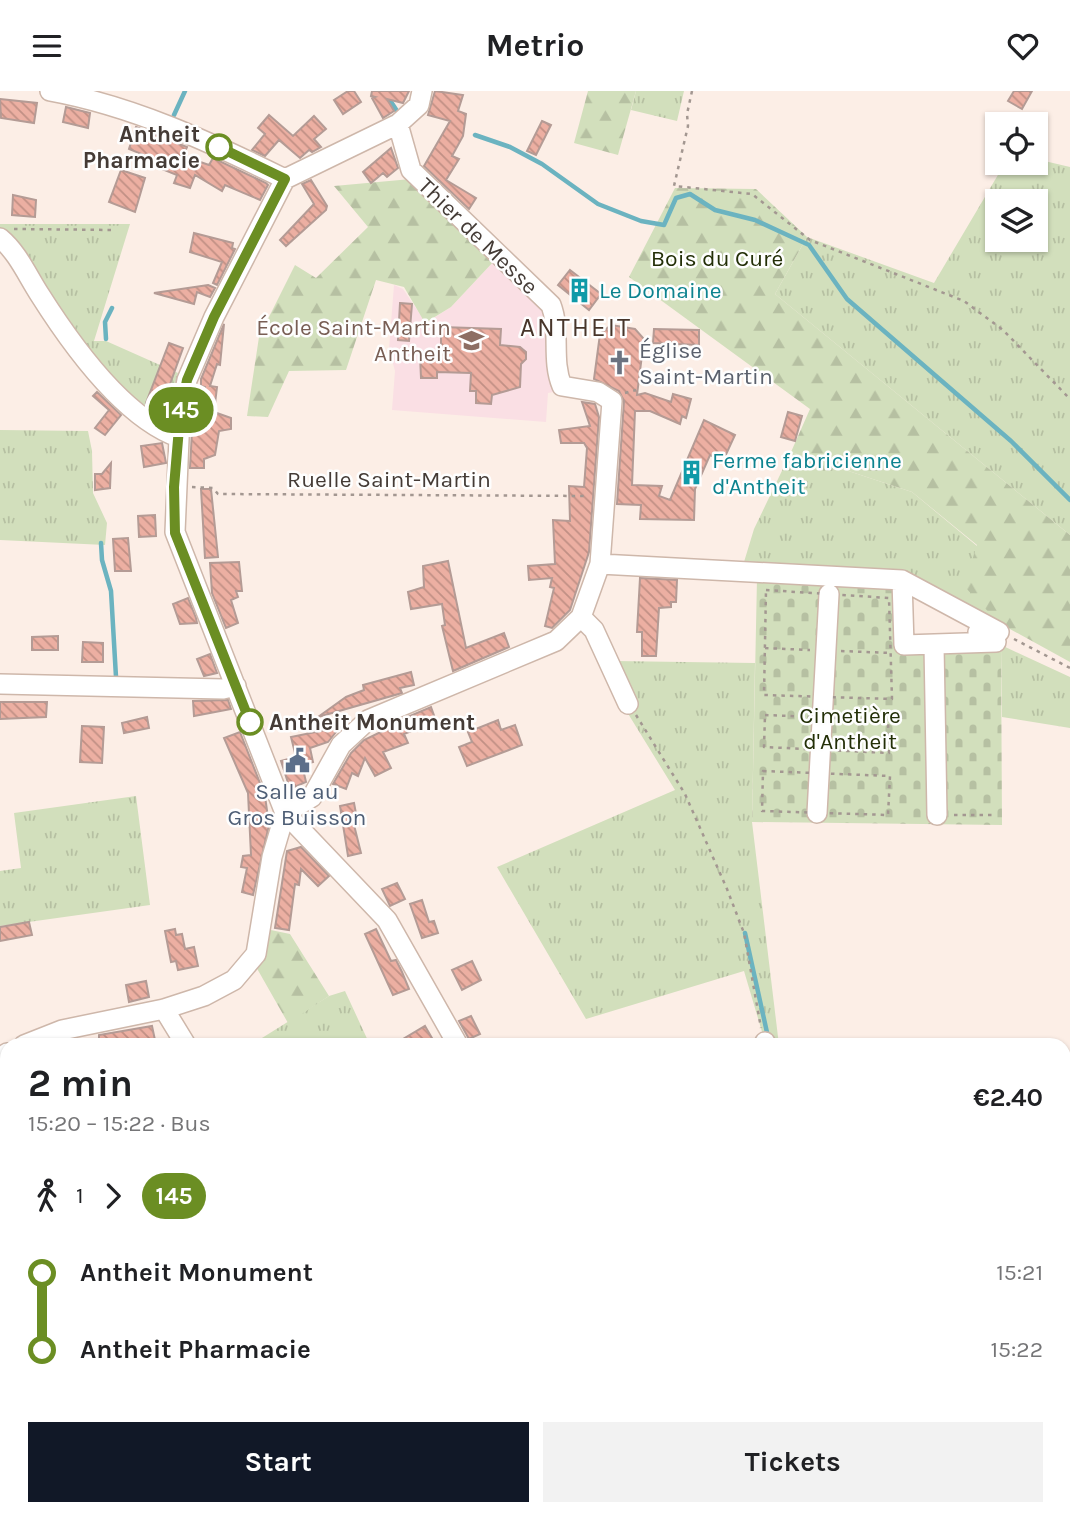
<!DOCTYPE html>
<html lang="en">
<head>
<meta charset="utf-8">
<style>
	:root { --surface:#fff; --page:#f2f2f2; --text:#202124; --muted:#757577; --accent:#111827 }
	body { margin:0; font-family:Karla,sans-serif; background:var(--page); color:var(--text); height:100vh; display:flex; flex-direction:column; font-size:26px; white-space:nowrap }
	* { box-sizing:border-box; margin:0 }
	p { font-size:23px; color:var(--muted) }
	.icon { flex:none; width:38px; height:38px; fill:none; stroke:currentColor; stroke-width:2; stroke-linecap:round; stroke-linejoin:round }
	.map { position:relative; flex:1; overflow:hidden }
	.drawer { position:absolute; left:0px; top:947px; width:1071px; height:478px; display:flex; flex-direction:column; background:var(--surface); border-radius:21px 21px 0 0; box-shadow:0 2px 5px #0004 }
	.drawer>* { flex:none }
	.badge { padding:0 14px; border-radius:23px; font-size:24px; line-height:46px }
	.controls { position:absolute; left:985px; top:21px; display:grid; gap:14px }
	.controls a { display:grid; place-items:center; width:63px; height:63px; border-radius:0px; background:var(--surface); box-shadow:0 2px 5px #0004; font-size:35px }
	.map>.badge { position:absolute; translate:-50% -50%; box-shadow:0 0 0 4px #fff }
	.legs { display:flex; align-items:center; gap:10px; height:77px; padding:0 28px; font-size:23px }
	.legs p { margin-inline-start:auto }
	.headline { display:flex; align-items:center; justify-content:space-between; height:119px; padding:0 28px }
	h1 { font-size:38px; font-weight:700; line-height:52px }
	.button { display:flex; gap:14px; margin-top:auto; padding:14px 28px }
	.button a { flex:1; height:80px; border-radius:0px; background:var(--accent); color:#fff; font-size:28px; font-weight:700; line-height:80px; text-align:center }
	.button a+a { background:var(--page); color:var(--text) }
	ul { padding:0 28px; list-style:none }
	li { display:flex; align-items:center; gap:24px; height:77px; font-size:26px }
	li i { display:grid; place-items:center; width:10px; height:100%; margin:0 9px; background:currentColor }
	li i::after { content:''; width:18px; height:18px; margin:-9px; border:5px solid; border-radius:50%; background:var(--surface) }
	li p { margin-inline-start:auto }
	li:first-child i { background:linear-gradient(#0000 50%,currentColor 0) }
	li:last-child i { background:linear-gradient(currentColor 50%,#0000 0) }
	header { display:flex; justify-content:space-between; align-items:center; height:91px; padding:0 28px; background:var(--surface); font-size:32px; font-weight:700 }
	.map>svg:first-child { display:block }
</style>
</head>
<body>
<header><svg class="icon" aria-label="menu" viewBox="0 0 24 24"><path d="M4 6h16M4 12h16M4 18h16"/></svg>Metrio<svg class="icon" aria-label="heart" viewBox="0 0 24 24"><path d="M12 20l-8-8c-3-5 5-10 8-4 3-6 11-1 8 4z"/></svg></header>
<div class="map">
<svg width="1070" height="1423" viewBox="0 0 1070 1423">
	<defs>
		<pattern id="grass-tufts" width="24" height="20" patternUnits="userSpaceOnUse" patternTransform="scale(1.75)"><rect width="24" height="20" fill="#d2dfbc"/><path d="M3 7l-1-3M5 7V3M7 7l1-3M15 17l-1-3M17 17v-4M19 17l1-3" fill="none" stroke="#b6c0a2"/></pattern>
		<pattern id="forest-firs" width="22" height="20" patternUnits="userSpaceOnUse" patternTransform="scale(1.75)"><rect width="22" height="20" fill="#d2dfbc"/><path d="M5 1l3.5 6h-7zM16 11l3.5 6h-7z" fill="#b6c0a2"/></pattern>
		<pattern id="cemetery-stones" width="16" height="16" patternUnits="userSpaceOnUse" patternTransform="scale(1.75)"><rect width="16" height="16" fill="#d2dfbc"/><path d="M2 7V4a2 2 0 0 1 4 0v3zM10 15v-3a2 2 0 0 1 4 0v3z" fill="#b6c0a2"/></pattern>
		<pattern id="building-back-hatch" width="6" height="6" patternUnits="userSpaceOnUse" patternTransform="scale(1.75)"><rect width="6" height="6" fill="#ecafa2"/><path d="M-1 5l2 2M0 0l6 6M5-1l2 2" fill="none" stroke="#c19085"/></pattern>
	</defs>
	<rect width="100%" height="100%" fill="#fceee6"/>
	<path fill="#fadfe4" d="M 495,169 L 546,220 L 554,301 L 548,302 L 546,331 L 392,319 L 395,280 L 389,258 L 394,194 L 403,198 L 426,232 L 451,216 Z"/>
	<path fill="url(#grass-tufts)" fill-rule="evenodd" d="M 636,0 L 684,0 L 677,30 L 631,19 Z
		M 1036,68 L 1070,76 L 1070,444 L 775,203 L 807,146 L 934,192 L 1005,72 L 1036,72 ZM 998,110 L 1036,110 L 1036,149 L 998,149 Z
		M 0,133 L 130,133 L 94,250 L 106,250 L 178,282 L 165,333 L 113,292 L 0,143 Z
		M 0,339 L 88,340 L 92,360 L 93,402 L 107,432 L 105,454 L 0,449 Z
		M 791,361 L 912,401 L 977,455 L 999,532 L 909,484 L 744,471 L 754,438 Z
		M 1001,554 L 1070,586 L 1070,637 L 1002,626 Z
		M 614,570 L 755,572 L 752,731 L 779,954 L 765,951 L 744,880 L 586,928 L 497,776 L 675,699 L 627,621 Z
		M 136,705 L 150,814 L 0,835 L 0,780 L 21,777 L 14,722 Z
		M 345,900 L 370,954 L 251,954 L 329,905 Z"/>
	<path fill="url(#forest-firs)" d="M 588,0 L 636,0 L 618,64 L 574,52 Z
		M 411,88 L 495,169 L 451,216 L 425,232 L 404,196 L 376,189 L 346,279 L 289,280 L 268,326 L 247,325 L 259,246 L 295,174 L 316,187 L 368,136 L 334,95 Z
		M 675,97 L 756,98 L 807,146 L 775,203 L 1070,444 L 1070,571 L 999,532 L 964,495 L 977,454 L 912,401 L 791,361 L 810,318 L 629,186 Z
		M 266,838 L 290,843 L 329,905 L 288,932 L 255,874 Z
		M 1070,1255 L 1070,1423 L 1041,1423 L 1036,1418 L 1064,1418 L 1064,1257 Z"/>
	<path fill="url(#cemetery-stones)" d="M 757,487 L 900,498 L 902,556 L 1001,554 L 1002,734 L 752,731 Z"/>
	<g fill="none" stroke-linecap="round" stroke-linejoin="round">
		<path stroke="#6bb3c0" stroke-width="4.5" d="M 384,0 L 397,20
			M 174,24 L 185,0
			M 475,44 L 510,56 L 542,73 L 598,113 L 641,130 L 664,134 L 676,107 L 690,103 L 715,119 L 755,129 L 809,154 L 847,208 L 1011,350 L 1070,409
			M 106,248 L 105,231 L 112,217
			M 101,452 L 102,469 L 111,500 L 116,586
			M 745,842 L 768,946
			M 393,1423 L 395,1418"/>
	</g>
	<path fill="url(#building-back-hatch)" stroke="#b49b95" stroke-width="2" d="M 348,0 L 354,0 L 361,11 L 343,23 L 334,9 Z
		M 372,0 L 409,0 L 403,12 L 387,8 L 394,20 L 383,27 L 372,7 L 375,6 L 371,5 Z
		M 435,0 L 463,4 L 458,20 L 466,23 L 463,45 L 452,65 L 459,68 L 446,89 L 476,107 L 469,118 L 424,75 L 450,30 L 428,24 Z
		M 1014,0 L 1032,0 L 1022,18 L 1008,10 Z
		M 0,8 L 37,12 L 34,32 L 1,27 Z
		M 66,16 L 90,22 L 88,37 L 63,31 Z
		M 269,24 L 293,45 L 314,25 L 326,38 L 314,48 L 321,56 L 312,61 L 309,59 L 300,67 L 279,49 L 265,65 L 252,59 L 265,43 L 258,37 Z
		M 542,30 L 551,34 L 536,64 L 527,60 Z
		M 136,36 L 187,56 L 183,65 L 209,74 L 213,67 L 266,92 L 268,94 L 260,109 L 225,94 L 222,100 L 195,84 L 190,97 L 174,92 L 177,84 L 142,70 L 144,64 L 129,58 Z
		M 391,57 L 398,77 L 387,86 L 383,82 L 371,92 L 363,81 Z
		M 121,79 L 145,87 L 135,121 L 109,111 Z
		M 311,89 L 327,115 L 326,119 L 286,155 L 280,149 L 314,113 L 302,93 Z
		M 13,104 L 36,109 L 35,126 L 12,124 Z
		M 194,142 L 233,152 L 232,157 L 235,158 L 217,194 L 213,192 L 222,171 L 190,161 Z
		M 570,179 L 601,203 L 589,219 L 558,194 Z
		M 208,194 L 215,197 L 210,206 L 197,201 L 194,213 L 154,202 Z
		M 400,212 L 412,213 L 409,250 L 398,249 Z
		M 224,233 L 220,274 L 217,273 L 210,295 L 217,296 L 214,321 L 231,327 L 231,338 L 219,340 L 215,364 L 204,368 L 204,377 L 190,377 L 192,340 L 198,340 L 205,296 L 201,295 L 201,288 Z
		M 611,234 L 635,238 L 644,248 L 637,304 L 645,302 L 671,311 L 673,303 L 691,308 L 686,327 L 682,325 L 680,333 L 650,320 L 635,320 L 632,394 L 662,395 L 659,405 L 670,409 L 704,329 L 735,344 L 723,370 L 710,364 L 695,398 L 694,429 L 640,428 L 641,414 L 617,413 L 624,310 L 619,300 L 594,288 L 600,243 Z
		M 441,236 L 501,238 L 500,254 L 520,256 L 526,261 L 526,268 L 521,273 L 520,296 L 492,304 L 491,313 L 476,312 L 476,300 L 470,300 L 471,282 L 437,281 L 437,287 L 421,287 L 420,264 L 441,263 Z
		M 654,238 L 699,239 L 699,254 L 653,252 Z
		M 169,252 L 183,257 L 161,318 L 146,312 Z
		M 97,301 L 121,324 L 105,344 L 95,337 L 109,319 L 93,305 Z
		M 582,311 L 595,313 L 599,326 L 589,461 L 570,519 L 552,537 L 545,535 L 554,497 L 550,496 L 552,487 L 529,489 L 528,475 L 555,473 L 553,429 L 570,430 L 569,395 L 584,396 L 587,357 L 584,352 L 561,352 L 559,339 L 590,335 Z
		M 788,321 L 802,325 L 795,350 L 781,346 Z
		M 162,352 L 166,372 L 144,376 L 141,355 Z
		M 111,372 L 110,397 L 95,399 L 95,383 L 102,383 Z
		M 201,398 L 211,398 L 218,466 L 205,467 Z
		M 155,424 L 156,445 L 139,446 L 138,425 Z
		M 128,447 L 131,480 L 115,480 L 113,448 Z
		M 448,470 L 466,557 L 504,542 L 509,556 L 453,580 L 442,535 L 445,534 L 442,513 L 411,518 L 408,501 L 424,496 L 423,475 Z
		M 239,471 L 242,500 L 236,500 L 238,506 L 231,509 L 238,532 L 226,537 L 212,502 L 210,472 Z
		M 640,487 L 677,489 L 676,511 L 671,511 L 671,516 L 659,517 L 656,565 L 642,565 L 642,541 L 637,541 Z
		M 188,507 L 196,527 L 197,532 L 180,533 L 173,513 Z
		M 58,545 L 58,559 L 32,559 L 32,546 Z
		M 83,551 L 103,552 L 103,571 L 82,571 Z
		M 210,563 L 217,582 L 204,585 L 197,568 Z
		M 411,581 L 414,594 L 400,597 L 402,602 L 318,626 L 346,606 L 364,599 L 363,594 Z
		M 228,609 L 231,618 L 194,625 L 193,610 Z
		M 0,611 L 47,611 L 46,626 L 0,628 Z
		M 431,616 L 436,630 L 404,643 L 408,652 L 383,661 L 391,677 L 375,685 L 365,667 L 358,685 L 352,682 L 346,698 L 333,693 L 351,662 L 364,649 L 387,638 L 386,635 Z
		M 147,626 L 149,637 L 124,642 L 122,632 Z
		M 498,629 L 501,639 L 515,634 L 522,654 L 467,675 L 459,656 L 472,651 L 468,641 Z
		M 82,635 L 104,636 L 102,672 L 80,671 Z
		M 340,636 L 328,651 L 310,657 L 313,671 L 302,674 L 306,691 L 290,698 L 281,670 L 296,666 L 291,646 Z
		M 240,641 L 265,705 L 269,734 L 253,804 L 242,801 L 247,777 L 241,776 L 243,765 L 251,764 L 248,702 L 224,647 Z
		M 354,712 L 358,733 L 354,734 L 361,762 L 348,765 L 340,715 Z
		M 301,756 L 329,785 L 318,795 L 301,778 L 299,794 L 295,793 L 289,839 L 275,837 L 287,760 Z
		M 397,792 L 405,808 L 390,815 L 382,798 Z
		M 422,809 L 429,831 L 434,830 L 438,842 L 422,847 L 410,813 Z
		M 29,831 L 32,844 L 0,850 L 0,836 Z
		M 175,838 L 176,844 L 182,843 L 185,858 L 194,856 L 198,875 L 178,879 L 176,870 L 171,871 L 165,840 Z
		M 376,838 L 391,870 L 396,869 L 402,881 L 409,898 L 393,904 L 365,843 Z
		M 472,870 L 481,889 L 462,899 L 452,879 Z
		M 146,890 L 149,906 L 129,911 L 126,894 Z
		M 471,925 L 480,943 L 469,948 L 459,930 Z
		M 152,935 L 155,949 L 99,954 L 99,944 Z
		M 425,935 L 436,954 L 393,954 Z"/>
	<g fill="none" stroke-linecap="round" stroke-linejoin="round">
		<defs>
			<path id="minor" d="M 50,0 C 133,15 210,51 285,88
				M 422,0 L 419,14 L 398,33 L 285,88 L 214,226 L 187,289 L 180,325 L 175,441 L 285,722 L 387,829 L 458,954
				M 0,147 C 18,162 27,184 40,204 C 71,253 123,326 178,346
				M 600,473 L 902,489 L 999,541
				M 902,489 L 904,554 L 996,551 L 978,541
				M 581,526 L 594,539 L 628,613
				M 934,554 L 937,724
				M 0,593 L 223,598 L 236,595
				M 285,722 L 312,706 L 341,654 L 368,629 L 556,550 L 581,526 L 600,473 L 612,310 L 598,301 L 562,295 C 551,269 561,240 551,214 L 411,79 L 398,33
				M 817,722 L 829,503
				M 164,918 L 186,954
				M 765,951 L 765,954
				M 24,954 L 62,939 L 164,918 L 204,905 L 234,889 L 256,863 L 272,766 L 285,722
				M 0,968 L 7,962
				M 730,1418 L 731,1423
				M 873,1418 L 875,1423
				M 335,1423 L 346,1418"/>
		</defs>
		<use href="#minor" stroke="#ceb7aa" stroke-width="22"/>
		<path stroke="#a39791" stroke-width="2.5" stroke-dasharray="3.5 5" stroke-linecap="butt" d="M 692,0 L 687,23 L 688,35 L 674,95 L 752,103 L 810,149 L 964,210 L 1003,239 L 1070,308
			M 14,138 L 115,139
			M 625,302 L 636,299
			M 192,396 L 213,397 L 218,403 L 588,405
			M 766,499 L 889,507 L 892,608 L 764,604 Z
			M 1014,548 L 1070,577
			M 765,557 L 810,559
			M 841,560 L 891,562
			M 636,624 L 685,703 L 727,798 L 744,842 L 761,937
			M 765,624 L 888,629 L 889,662 L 764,656 Z
			M 763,680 L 890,685 L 888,724 L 762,720 Z
			M 954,724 L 995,724
			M 1064,1349 L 1070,1349"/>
		<use href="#minor" stroke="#fff" stroke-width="19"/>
	</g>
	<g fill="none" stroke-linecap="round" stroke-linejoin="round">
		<defs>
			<path id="line-1" d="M 219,56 L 285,88 L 214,226 L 187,289 L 180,325 L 174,396 L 175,442 L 250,631"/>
		</defs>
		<use href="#line-1" stroke="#fff" stroke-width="16"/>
		<use href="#line-1" stroke="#6b8e23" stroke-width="10"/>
	</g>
	<defs>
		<symbol id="building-bare" viewBox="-9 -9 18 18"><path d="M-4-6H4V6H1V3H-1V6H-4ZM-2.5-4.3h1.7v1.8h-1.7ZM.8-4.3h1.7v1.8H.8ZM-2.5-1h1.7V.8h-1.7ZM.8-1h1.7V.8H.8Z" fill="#0f9aa8" stroke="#fefefe" stroke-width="2.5" paint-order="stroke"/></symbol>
		<symbol id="school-bare" viewBox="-9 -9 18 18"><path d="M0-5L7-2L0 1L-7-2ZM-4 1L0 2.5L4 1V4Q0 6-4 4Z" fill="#8d6e63" stroke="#fefefe" stroke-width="2.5" paint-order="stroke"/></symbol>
		<symbol id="church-bare" viewBox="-9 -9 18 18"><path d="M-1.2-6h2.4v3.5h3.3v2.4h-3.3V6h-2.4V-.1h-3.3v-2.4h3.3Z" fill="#6b7280" stroke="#fefefe" stroke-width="2.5" paint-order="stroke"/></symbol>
		<symbol id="civic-bare" viewBox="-9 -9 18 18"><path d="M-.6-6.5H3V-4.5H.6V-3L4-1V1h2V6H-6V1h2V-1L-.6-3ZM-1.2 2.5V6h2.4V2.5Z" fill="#5c6f8a" stroke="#fefefe" stroke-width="2.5" paint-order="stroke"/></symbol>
	</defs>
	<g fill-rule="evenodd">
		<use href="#building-bare" x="562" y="182" width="35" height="35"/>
		<use href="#school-bare" x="454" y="232" width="35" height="35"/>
		<use href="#church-bare" x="602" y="254" width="35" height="35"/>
		<use href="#building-bare" x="674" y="364" width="35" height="35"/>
		<use href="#civic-bare" x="280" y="652" width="35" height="35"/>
	</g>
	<g fill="#fff" stroke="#6b8e23" stroke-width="3.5">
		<circle cx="219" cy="56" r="12"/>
		<circle cx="250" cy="631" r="12"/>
	</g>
	<g text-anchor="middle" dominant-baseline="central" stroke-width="5" stroke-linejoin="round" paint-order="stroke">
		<g font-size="23" font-weight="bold" fill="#443b36" stroke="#fefefe" text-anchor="end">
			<text x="200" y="43">Antheit<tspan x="200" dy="26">Pharmacie</tspan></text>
			<text x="269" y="631" text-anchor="start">Antheit Monument</text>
		</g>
		<g font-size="23" fill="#443b36" stroke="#fefefe">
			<text transform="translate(478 145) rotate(44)">Thier de Messe</text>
			<text x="389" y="388">Ruelle Saint-Martin</text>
		</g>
		<g font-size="23" fill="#232f07" stroke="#fefefe">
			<text x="717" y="167">Bois du Curé</text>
			<text x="850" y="624">Cimetière<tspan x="850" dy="26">d'Antheit</tspan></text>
		</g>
		<g font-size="23" fill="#0d838f" stroke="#fefefe" text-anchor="start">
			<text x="599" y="199">Le Domaine</text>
			<text x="712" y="369">Ferme fabricienne<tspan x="712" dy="26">d'Antheit</tspan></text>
		</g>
		<g font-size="23" fill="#785e54" stroke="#fefefe" text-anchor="end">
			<text x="451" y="236">École Saint-Martin<tspan x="451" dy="26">Antheit</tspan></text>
		</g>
		<g font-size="23" fill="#5b616d" stroke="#fefefe" text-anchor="start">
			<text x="639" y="259">Église<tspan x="639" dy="26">Saint-Martin</tspan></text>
		</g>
		<g font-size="23" fill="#4e5e75" stroke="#fefefe">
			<text x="297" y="700">Salle au<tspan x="297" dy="26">Gros Buisson</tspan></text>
		</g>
		<g font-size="26" letter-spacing="2" fill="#47352a" stroke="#fefefe">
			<text x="576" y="236">ANTHEIT</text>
		</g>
	</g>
</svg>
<div class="controls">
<a><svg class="icon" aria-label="locate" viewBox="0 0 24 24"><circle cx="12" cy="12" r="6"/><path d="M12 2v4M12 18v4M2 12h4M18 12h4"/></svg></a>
<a><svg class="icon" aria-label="layers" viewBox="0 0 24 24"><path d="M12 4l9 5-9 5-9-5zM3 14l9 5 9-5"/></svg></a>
</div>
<b class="badge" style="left:181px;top:319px;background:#6b8e23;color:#fff">145</b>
<section class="drawer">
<div class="headline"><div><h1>2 min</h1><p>15:20 – 15:22 · Bus</p></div><b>€2.40</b></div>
<div class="legs"><svg class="icon" aria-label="walk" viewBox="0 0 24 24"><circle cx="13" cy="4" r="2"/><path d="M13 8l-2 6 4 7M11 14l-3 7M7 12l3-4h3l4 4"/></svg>1<svg class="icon" aria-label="forward" viewBox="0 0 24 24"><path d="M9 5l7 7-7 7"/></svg><b class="badge" style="background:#6b8e23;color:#fff">145</b></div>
<ul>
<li><i style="color:#6b8e23"></i><b>Antheit Monument</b><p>15:21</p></li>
<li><i style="color:#6b8e23"></i><b>Antheit Pharmacie</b><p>15:22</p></li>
</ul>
<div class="button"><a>Start</a><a>Tickets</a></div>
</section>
</div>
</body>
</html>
